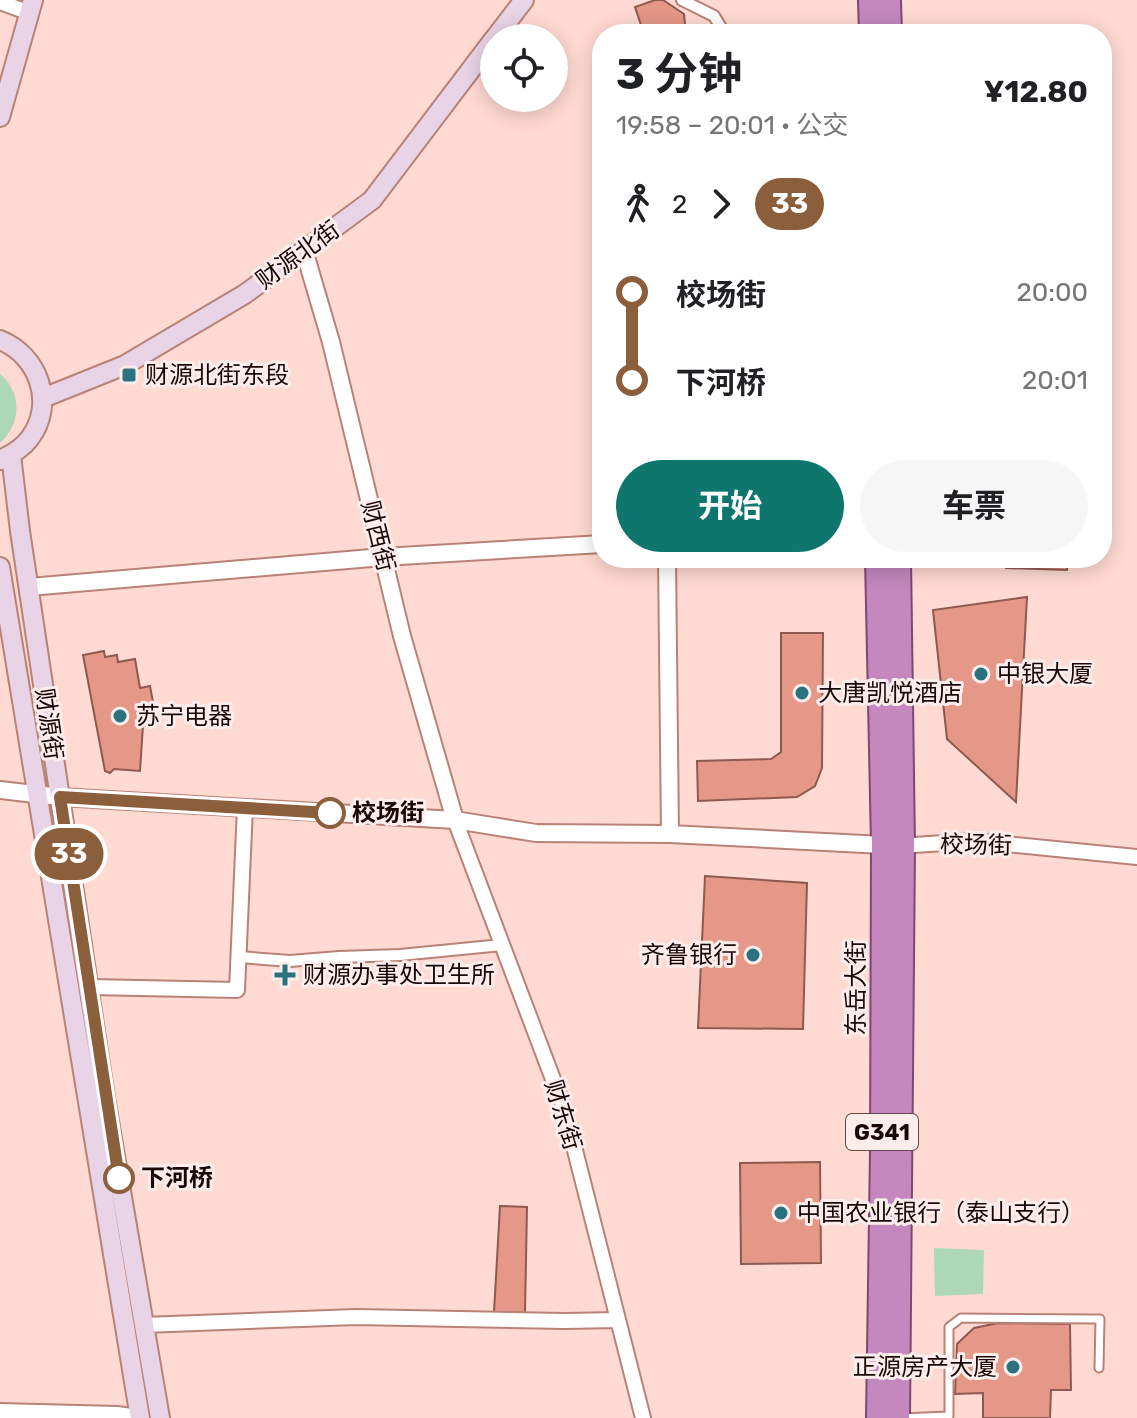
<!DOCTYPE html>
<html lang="zh">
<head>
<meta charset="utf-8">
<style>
	:root { --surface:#fff; --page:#f6f6f6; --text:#202124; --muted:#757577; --accent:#0f766e }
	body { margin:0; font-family:Rubik,"Noto Sans SC",sans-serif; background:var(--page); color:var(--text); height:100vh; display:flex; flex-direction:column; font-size:30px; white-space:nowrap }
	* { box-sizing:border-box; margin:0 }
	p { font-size:26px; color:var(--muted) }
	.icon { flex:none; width:44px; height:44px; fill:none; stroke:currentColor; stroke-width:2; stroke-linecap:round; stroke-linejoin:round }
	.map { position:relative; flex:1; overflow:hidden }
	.drawer { position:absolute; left:592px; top:24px; width:520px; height:544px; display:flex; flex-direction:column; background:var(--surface); border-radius:32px; box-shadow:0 4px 20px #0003 }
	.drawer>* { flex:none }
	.badge { padding:0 16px; border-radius:26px; font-size:28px; line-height:52px }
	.buttons { position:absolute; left:480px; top:24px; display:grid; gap:16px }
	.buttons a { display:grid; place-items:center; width:88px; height:88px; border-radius:50%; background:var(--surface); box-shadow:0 4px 20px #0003; font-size:40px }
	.map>.badge { position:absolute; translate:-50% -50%; box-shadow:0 0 0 4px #fff }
	.legs { display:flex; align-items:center; gap:12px; height:88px; padding:0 24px; font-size:26px }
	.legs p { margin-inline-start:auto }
	.headline { display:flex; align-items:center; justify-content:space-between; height:136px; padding:0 24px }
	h1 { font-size:44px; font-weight:700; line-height:60px }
	.primary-button { display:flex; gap:16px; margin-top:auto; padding:16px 24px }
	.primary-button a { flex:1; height:92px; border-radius:48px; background:var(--accent); color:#fff; font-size:32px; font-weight:700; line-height:92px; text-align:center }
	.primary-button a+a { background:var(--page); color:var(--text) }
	ul { padding:0 24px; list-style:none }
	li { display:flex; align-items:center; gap:28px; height:88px; font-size:30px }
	li i { display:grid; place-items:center; width:12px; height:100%; margin:0 10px; background:currentColor }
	li i::after { content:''; width:20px; height:20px; margin:-10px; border:6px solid; border-radius:50%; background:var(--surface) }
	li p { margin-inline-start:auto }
	li:first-child i { background:linear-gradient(#0000 50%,currentColor 0) }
	li:last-child i { background:linear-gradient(currentColor 50%,#0000 0) }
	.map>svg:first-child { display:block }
</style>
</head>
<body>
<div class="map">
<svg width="1137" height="1418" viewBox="0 0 1137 1418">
	<rect width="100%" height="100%" fill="#ffdad2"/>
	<path fill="#acd8b6" d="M 0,374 C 23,393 21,424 0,443 Z
		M 934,1248 L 984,1250 L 983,1294 L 935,1296 Z"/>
	<path fill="#e59788" stroke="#8e5a50" stroke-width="2" d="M 655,0 L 663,0 L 684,14 L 686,34 L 644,34 L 635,7 Z
		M 1006,558 L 1068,558 L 1067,570 L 1006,568 Z
		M 1027,597 L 1016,802 L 947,739 L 933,610 Z
		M 781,633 L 823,633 L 822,768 L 815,786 L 797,797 L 698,801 L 697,761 L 771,759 L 781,752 Z
		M 104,651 L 105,657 L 117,655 L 118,662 L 135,659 L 140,688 L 150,686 L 153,702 L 150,703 L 150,705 L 143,704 L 146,726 L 143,725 L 140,771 L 114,769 L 110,773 L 105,771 L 83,655 Z
		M 705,876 L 807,883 L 803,1029 L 698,1028 Z
		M 820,1162 L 821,1263 L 741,1264 L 740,1163 Z
		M 500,1206 L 527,1207 L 525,1313 L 494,1312 Z
		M 998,1323 L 1070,1324 L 1071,1390 L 1051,1390 L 1050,1418 L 983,1418 L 983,1393 L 955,1394 L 957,1344 L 974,1328 Z"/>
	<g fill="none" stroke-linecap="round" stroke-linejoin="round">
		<defs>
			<path id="service" d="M 900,1418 L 949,1416 L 949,1327 L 961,1318 L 1100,1319 L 1099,1368"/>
			<path id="pedestrian" d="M 682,0 L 714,16 L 725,34
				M 239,957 L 290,961 L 339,957 L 400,955 L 502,945"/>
			<path id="minor" d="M 0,2 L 30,13
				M 455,820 L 565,1111 L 643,1418
				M 898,846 L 976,841 L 1137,857
				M 90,987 L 237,990 L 245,807
				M 144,1325 L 356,1317 L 565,1321 L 618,1320
				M 0,1411 L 117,1414 L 139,1417"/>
			<path id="tertiary" d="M 304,250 L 331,342 L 402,636 L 455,820
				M 667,558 L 670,834
				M 29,587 L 383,557 L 602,544
				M 0,790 L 60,797 L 455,820 L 536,833 L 670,834 L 883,845"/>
			<path id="secondary" d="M 495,38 L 524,0
				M 0,117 L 33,0
				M 0,340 C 38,355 56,403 30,438 C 22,449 11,455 0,460
				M 43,398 L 125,365 L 245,294 L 372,200 L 494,39
				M 11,455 L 20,531 L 105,1098 L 160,1418
				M 0,567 L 140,1418"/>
			<path id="trunk" d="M 870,0 L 871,34
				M 889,0 L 890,34
				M 877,558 L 883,845 L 882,1151 L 878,1418
				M 898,1418 L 903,846 L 899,558"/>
		</defs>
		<use href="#service" stroke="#b98276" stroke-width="11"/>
		<use href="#pedestrian" stroke="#b98276" stroke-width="14"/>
		<use href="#minor" stroke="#b98276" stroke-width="18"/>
		<use href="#tertiary" stroke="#b98276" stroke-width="20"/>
		<use href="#secondary" stroke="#b98276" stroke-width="22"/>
		<use href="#trunk" stroke="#7f4872" stroke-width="26"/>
		<use href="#service" stroke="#fff" stroke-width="7"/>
		<use href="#pedestrian" stroke="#fff" stroke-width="10"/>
		<use href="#minor" stroke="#fff" stroke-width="14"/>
		<use href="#tertiary" stroke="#fff" stroke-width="16"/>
		<use href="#secondary" stroke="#e9d3e6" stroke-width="18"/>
		<use href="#trunk" stroke="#c488be" stroke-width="22"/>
	</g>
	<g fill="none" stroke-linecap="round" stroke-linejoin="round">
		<defs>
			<path id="line-1" d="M 119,1178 L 60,797 L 330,813"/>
		</defs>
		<use href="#line-1" stroke="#fff" stroke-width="18"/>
		<use href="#line-1" stroke="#8b5e3c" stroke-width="12"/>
	</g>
	<g fill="#2b727f" stroke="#faedeb" stroke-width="3">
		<rect x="121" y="367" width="16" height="16" rx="4"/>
		<circle cx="981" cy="674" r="8"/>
		<circle cx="802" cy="693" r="8"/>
		<circle cx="120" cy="716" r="8"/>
		<circle cx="753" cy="955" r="8"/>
		<path d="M281 963h8v8h8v8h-8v8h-8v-8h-8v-8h8z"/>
		<circle cx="781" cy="1213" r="8"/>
		<circle cx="1013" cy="1367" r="8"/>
	</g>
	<g fill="#fff" stroke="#8b5e3c" stroke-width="4">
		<circle cx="330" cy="813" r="14"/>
		<circle cx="119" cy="1178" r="14"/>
	</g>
	<g text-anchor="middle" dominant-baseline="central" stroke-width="6" stroke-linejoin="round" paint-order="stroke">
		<rect fill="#faedeb" stroke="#5d4c4a" stroke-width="2" x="846" y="1114" width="72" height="36" rx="6"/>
		<g font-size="22" font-weight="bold" fill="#1a0705">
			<text x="882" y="1132">G341</text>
		</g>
		<g font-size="24" fill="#1a0705" stroke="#faedeb">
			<text transform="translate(298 255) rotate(-36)">财源北街</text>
			<text transform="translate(378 536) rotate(76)">财西街</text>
			<text transform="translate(49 724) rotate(82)">财源街</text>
			<text transform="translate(976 845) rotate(1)">校场街</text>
			<text transform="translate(856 988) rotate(-90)">东岳大街</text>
			<text transform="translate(563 1115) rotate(73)">财东街</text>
		</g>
		<g font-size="24" fill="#1a0705" stroke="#faedeb" text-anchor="start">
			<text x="145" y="375">财源北街东段</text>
			<text x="997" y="674">中银大厦</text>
			<text x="818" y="693">大唐凯悦酒店</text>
			<text x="136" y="716">苏宁电器</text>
			<text x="737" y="955" text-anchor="end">齐鲁银行</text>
			<text x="303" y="975">财源办事处卫生所</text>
			<text x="797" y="1213">中国农业银行（泰山支行）</text>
			<text x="997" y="1367" text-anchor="end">正源房产大厦</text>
		</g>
		<g font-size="24" font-weight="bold" fill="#1a0705" stroke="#faedeb" text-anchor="start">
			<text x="352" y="813">校场街</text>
			<text x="141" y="1178">下河桥</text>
		</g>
	</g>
</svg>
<div class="buttons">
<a><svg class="icon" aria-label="locate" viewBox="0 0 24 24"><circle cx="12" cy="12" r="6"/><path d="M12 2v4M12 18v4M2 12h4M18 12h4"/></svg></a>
</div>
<b class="badge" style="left:69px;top:854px;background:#8b5e3c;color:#fff">33</b>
<section class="drawer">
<div class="headline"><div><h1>3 分钟</h1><p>19:58 – 20:01 · 公交</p></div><b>¥12.80</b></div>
<div class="legs"><svg class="icon" aria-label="walk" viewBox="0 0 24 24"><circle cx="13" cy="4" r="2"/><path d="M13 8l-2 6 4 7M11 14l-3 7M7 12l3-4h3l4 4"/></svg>2<svg class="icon" aria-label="forward" viewBox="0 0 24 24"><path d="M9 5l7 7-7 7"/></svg><b class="badge" style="background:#8b5e3c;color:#fff">33</b></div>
<ul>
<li><i style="color:#8b5e3c"></i><b>校场街</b><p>20:00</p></li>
<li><i style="color:#8b5e3c"></i><b>下河桥</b><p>20:01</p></li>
</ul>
<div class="primary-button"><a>开始</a><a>车票</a></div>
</section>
</div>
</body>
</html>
